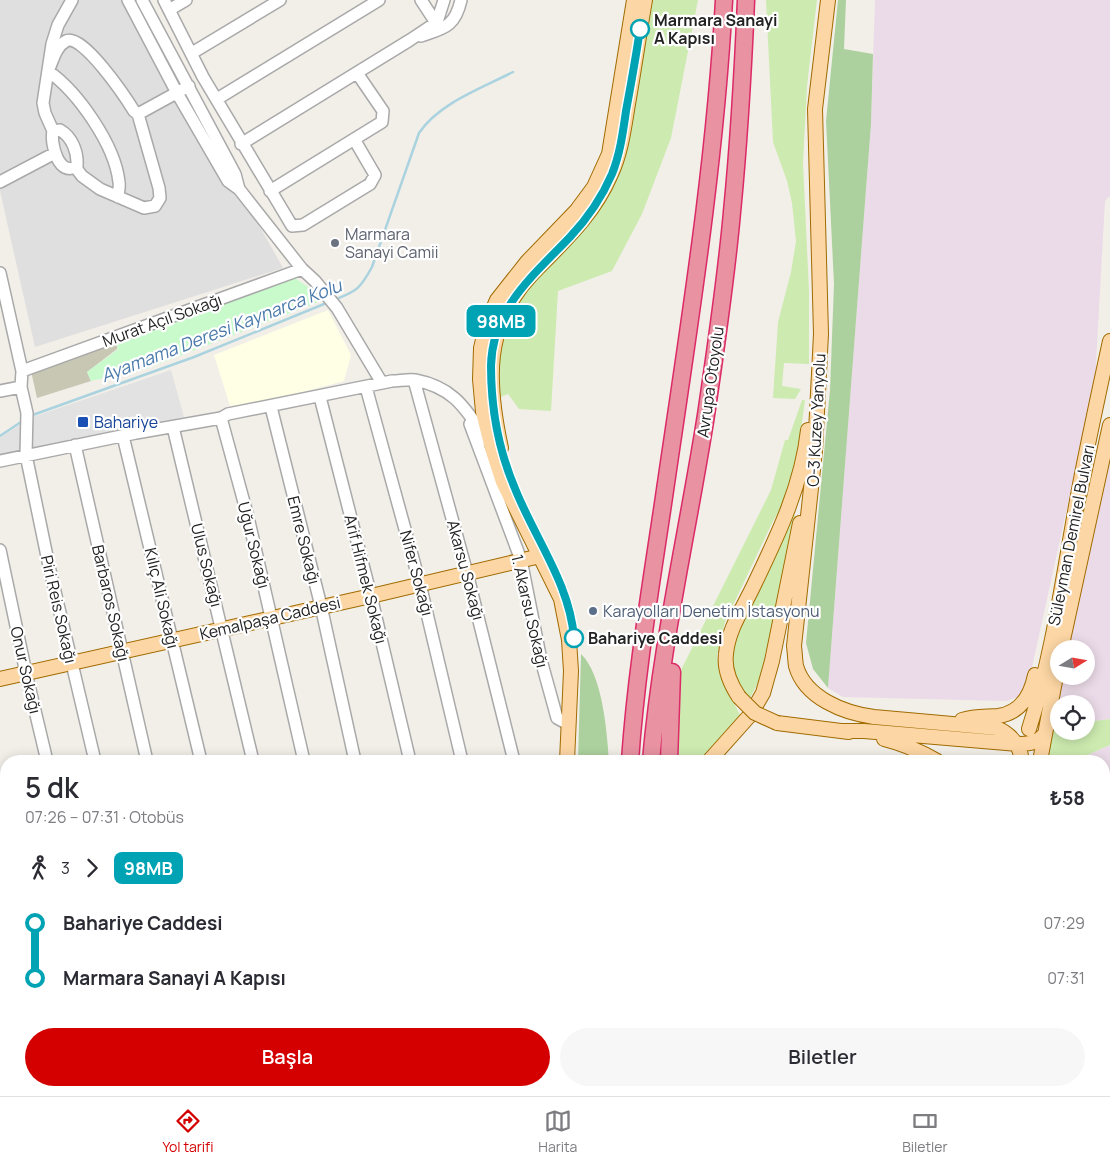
<!DOCTYPE html>
<html lang="tr">
<head>
<meta charset="utf-8">
<style>
	:root { --surface:#fff; --page:#f7f7f7; --text:#2b2b33; --muted:#7c7c81; --line:#e1e1e2; --accent:#d40000 }
	body { margin:0; font-family:Manrope,sans-serif; background:var(--page); color:var(--text); height:100vh; display:flex; flex-direction:column; font-size:19px; white-space:nowrap }
	* { box-sizing:border-box; margin:0 }
	p { font-size:16px; color:var(--muted) }
	.icon { flex:none; width:28px; height:28px; fill:none; stroke:currentColor; stroke-width:2; stroke-linecap:round; stroke-linejoin:round }
	.map { position:relative; flex:1; overflow:hidden }
	.details { position:absolute; left:0px; top:755px; width:1110px; height:341px; display:flex; flex-direction:column; background:var(--surface); border-radius:20px 20px 0 0; box-shadow:0 2px 12px #0003 }
	.details>* { flex:none }
	.badge { padding:0 10px; border-radius:8px; font-size:18px; line-height:32px }
	.needle { width:32px; rotate:79deg }
	.buttons { position:absolute; left:1050px; top:640px; display:grid; gap:10px }
	.buttons a { display:grid; place-items:center; width:45px; height:45px; border-radius:50%; background:var(--surface); box-shadow:0 2px 12px #0003; font-size:25px }
	.map>.badge { position:absolute; translate:-50% -50%; box-shadow:0 0 0 2px #fff }
	.legs { display:flex; align-items:center; gap:8px; height:55px; padding:0 25px; font-size:16px }
	.legs p { margin-inline-start:auto }
	.head { display:flex; align-items:center; justify-content:space-between; height:85px; padding:0 25px }
	h1 { font-size:28px; font-weight:600; line-height:38px }
	.button { display:flex; gap:10px; margin-top:auto; padding:10px 25px }
	.button a { flex:1; height:58px; border-radius:30px; background:var(--accent); color:#fff; font-size:20px; font-weight:600; line-height:58px; text-align:center }
	.button a+a { background:var(--page); color:var(--text) }
	ul { padding:0 25px; list-style:none }
	li { display:flex; align-items:center; gap:18px; height:55px; font-size:19px }
	li i { display:grid; place-items:center; width:8px; height:100%; margin:0 6px; background:currentColor }
	li i::after { content:''; width:12px; height:12px; margin:-6px; border:4px solid; border-radius:50%; background:var(--surface) }
	li p { margin-inline-start:auto }
	li:first-child i { background:linear-gradient(#0000 50%,currentColor 0) }
	li:last-child i { background:linear-gradient(currentColor 50%,#0000 0) }
	.dock { display:flex; justify-content:space-around; align-items:center; height:70px; border-top:1px solid var(--line); background:var(--surface); font-size:14px; color:var(--muted) }
	.dock a { display:grid; justify-items:center; gap:2px }
	.dock .current { color:var(--accent) }
	.map>svg:first-child { display:block }
</style>
</head>
<body>
<div class="map">
<svg width="1110" height="1096" viewBox="0 0 1110 1096">
	<rect width="100%" height="100%" fill="#f2efe9"/>
	<path fill="#e0dfdf" d="M 0,0 L 133,0 L 283,268 L 35,347 L 0,191 Z"/>
	<path fill="#f2dad9" d="M 690,1090 L 1081,1090 L 1084,1096 L 690,1096 Z"/>
	<path fill="#ebdbe8" d="M 875,0 L 1110,0 L 1110,196 L 1105,201 L 1095,381 L 1027,690 L 1018,697 L 1006,701 L 843,697 L 828,688 L 871,124 Z
		M 1110,463 L 1110,719 L 1086,722 L 1086,704 L 1059,704 L 1059,726 L 1050,727 L 1061,676 L 1086,676 L 1086,649 L 1068,649 Z
		M 1110,745 L 1110,996 L 1104,982 L 1104,761 L 1080,761 L 1087,755 Z"/>
	<path fill="#ffffe5" d="M 328,310 L 351,355 L 344,381 L 269,401 L 230,406 L 214,355 Z"/>
	<path fill="#c7c7b4" d="M 118,340 L 117,349 L 87,372 L 91,381 L 37,398 L 31,371 Z"/>
	<path fill="#cdebb0" d="M 645,0 L 698,0 L 671,138 L 642,214 L 612,271 L 558,291 L 551,411 L 519,409 L 508,394 L 491,401 L 499,306 L 553,260 L 590,224 L 612,184 Z
		M 766,0 L 817,0 L 807,86 L 803,163 L 809,291 L 809,364 L 784,363 L 782,386 L 801,389 L 795,399 L 773,398 L 778,322 L 791,272 L 796,241 L 792,203 L 787,181 L 773,142 Z
		M 802,400 L 805,400 L 796,467 L 786,499 L 773,521 L 725,622 L 717,656 L 720,676 L 740,715 L 709,750 L 701,761 L 677,761 L 680,672 L 771,490 L 785,440 L 788,440 Z
		M 794,515 L 796,517 L 786,568 L 759,681 L 750,698 L 736,680 L 733,667 L 731,651 L 754,598 Z
		M 1110,719 L 1110,745 L 1087,755 L 1080,761 L 1046,761 L 1050,727 L 1059,726 L 1059,731 L 1086,731 L 1086,722 Z
		M 565,1090 L 606,1090 L 606,1096 L 565,1096 Z"/>
	<path fill="#add19e" d="M 838,0 L 846,0 L 844,49 L 873,54 L 871,124 L 828,688 L 813,669 L 806,643 L 830,390 L 834,284 L 826,121 Z
		M 581,654 C 603,675 607,733 609,761 L 578,761 Z"/>
	<path fill="#c8facc" d="M 292,276 L 326,299 L 148,368 L 91,381 L 87,372 L 117,350 L 118,340 Z"/>
	<path fill="#e2e2e2" d="M 171,370 L 184,417 L 41,445 L 0,457 L 0,438 L 30,418 Z"/>
	<g fill="none" stroke-linecap="round" stroke-linejoin="round">
		<path stroke="#aad3df" stroke-width="2.5" d="M 334,300 C 357,291 360,289 372,267 L 419,133 C 439,103 482,88 513,72
			M 30,416 L 194,357 L 329,302
			M 0,436 L 24,420"/>
		<defs>
			<path id="minor" d="M 128,0 L 177,93 L 228,181 L 239,189 L 302,269 L 315,281 L 337,308 L 382,383
				M 142,0 L 235,174 L 239,189
				M 164,0 L 203,77 L 292,226 L 303,225 L 370,184 L 375,175 L 354,139
				M 421,0 L 438,26
				M 169,10 L 186,0
				M 421,36 C 444,28 455,27 461,0
				M 192,53 L 280,0
				M 217,99 L 379,0
				M 60,130 C 72,137 78,152 77,166 C 59,178 50,144 53,131 Z
				M 53,131 L 45,113 L 43,103 L 52,44 L 58,25 L 72,0
				M 241,144 L 410,40 L 437,22 L 444,0
				M 76,168 L 82,176 L 100,189 L 144,208 L 155,206 L 160,198 L 159,188 L 138,114
				M 0,182 L 53,154 L 55,154
				M 270,191 L 382,122 L 383,111 L 357,73
				M 118,197 C 118,192 120,187 119,182 C 115,145 78,92 48,71 C 53,61 55,47 66,41 C 82,32 126,98 134,111 L 138,114 L 189,86
				M 0,273 L 22,371 L 21,387 L 27,413 L 26,455 L 49,566 L 95,761
				M 22,371 L 302,269
				M 414,380 L 467,573 L 514,761
				M 366,387 L 420,584 L 462,761
				M 0,391 L 21,387
				M 320,397 L 371,596 L 410,761
				M 271,407 L 321,606 L 355,761
				M 221,418 L 248,517 L 304,761
				M 470,424 L 521,560 L 541,660 L 557,718 L 568,724
				M 173,427 L 253,761
				M 123,436 L 201,761
				M 75,445 L 147,761
				M 0,461 L 136,433 L 221,418 L 228,414 L 392,381 C 399,381 408,379 415,380 C 457,388 467,412 490,444
				M 0,550 L 26,673 L 47,761
				M 0,812 L 6,838
				M 0,1005 L 6,1027
				M 24,1090 L 26,1096
				M 69,1090 L 71,1096
				M 126,1090 L 127,1096
				M 177,1090 L 179,1096
				M 228,1090 L 230,1096
				M 281,1090 L 283,1096
				M 333,1090 L 335,1096
				M 388,1090 L 389,1096
				M 441,1090 L 443,1096
				M 495,1090 L 496,1096
				M 460,1096 L 487,1090"/>
			<path id="major" d="M 828,0 L 815,109 L 821,334 L 815,451 L 794,646 C 795,653 795,660 796,666 C 805,698 844,713 874,717 L 997,728 C 1012,735 1020,745 1022,761
				M 501,448 C 487,383 483,326 532,274 C 563,242 593,216 611,174 C 621,153 624,128 628,104 C 634,70 639,35 645,0
				M 1061,649 L 1110,425
				M 0,679 L 371,596 L 540,556
				M 739,697 C 731,685 724,669 726,654 C 728,630 743,608 753,587 C 777,537 802,486 808,430
				M 962,720 C 974,716 986,717 998,716 C 1020,713 1031,695 1035,675
				M 777,723 L 849,732
				M 1029,729 C 1055,648 1065,562 1081,479 C 1090,433 1100,387 1110,341
				M 841,731 L 864,731 L 1018,744 C 1028,744 1037,743 1044,735
				M 884,739 C 904,744 920,751 937,761
				M 567,761 L 571,671 L 569,640 L 561,599 L 503,482 L 492,448 L 483,412 L 480,379 L 481,348 L 487,323 L 497,300 L 527,262 L 577,210 L 594,187 L 609,154 L 634,0
				M 709,761 L 751,714 L 763,693 L 772,661 L 800,523
				M 1040,761 L 1059,660
				M 0,936 L 6,935
				M 1104,1029 L 1110,1042
				M 1104,1043 L 1110,1060
				M 1104,1078 L 1110,1094
				M 545,1090 L 545,1096
				M 554,1090 L 555,1096"/>
			<path id="highway" d="M 630,761 C 636,673 651,585 664,497 C 688,332 715,167 724,0
				M 651,761 C 661,645 688,530 706,415 C 716,347 726,280 732,212 C 739,141 743,71 746,0
				M 669,761 L 672,672
				M 642,1090 L 643,1096
				M 612,1096 L 613,1090
				M 669,1096 L 670,1090"/>
		</defs>
		<use href="#minor" stroke="#a9a9a9" stroke-width="14"/>
		<use href="#major" stroke="#a06b00" stroke-width="16"/>
		<use href="#highway" stroke="#dc2a67" stroke-width="19"/>
		<use href="#minor" stroke="#fff" stroke-width="11"/>
		<use href="#major" stroke="#fcd6a4" stroke-width="14"/>
		<use href="#highway" stroke="#e892a2" stroke-width="16"/>
		<defs>
			<path id="major-bridge" d="M 739,697 L 755,713 L 777,723"/>
		</defs>
		<use href="#major-bridge" stroke="#a06b00" stroke-width="16" stroke-linecap="butt"/>
		<use href="#major-bridge" stroke="#fcd6a4" stroke-width="14"/>
	</g>
	<g fill="none" stroke-linecap="round" stroke-linejoin="round">
		<defs>
			<path id="line-1" d="M 574,638 C 570,585 536,540 516,491 C 499,452 491,408 491,366 C 492,308 534,275 570,237 C 587,219 602,197 612,174 C 620,154 623,132 626,111 C 631,84 636,57 640,29"/>
		</defs>
		<use href="#line-1" stroke="#fff" stroke-width="11"/>
		<use href="#line-1" stroke="#00a3b4" stroke-width="8"/>
	</g>
	<g fill="#fff" stroke="#00a3b4" stroke-width="2.5">
		<circle cx="640" cy="29" r="9"/>
		<circle cx="574" cy="638" r="9"/>
	</g>
	<circle fill="#6b7280" stroke="#fff" stroke-width="2" cx="335" cy="243" r="5"/>
	<rect fill="#1a4fb4" stroke="#fff" stroke-width="2" x="77" y="416" width="12" height="12" rx="2.5"/>
	<circle fill="#5c6f8a" stroke="#fff" stroke-width="2" cx="593" cy="611" r="5"/>
	<g text-anchor="middle" dominant-baseline="central" stroke-width="4.5" stroke-linejoin="round" paint-order="stroke">
		<g font-size="16" font-weight="bold" fill="#222" stroke="#fff" text-anchor="start">
			<text x="654" y="20">Marmara Sanayi<tspan x="654" dy="18">A Kapısı</tspan></text>
			<text x="588" y="638">Bahariye Caddesi</text>
		</g>
		<g font-size="16" fill="#5b616d" stroke="#fff" text-anchor="start">
			<text x="345" y="234">Marmara<tspan x="345" dy="18">Sanayi Camii</tspan></text>
		</g>
		<g font-size="16" fill="#222" stroke="#fff">
			<text transform="translate(162 320) rotate(-20)">Murat Açıl Sokağı</text>
			<text transform="translate(710 382) rotate(-82)">Avrupa Otoyolu</text>
			<text transform="translate(816 420) rotate(-87)">O-3 Kuzey Yanyolu</text>
			<text transform="translate(1071 535) rotate(-79)">Süleyman Demirel Bulvarı</text>
			<text transform="translate(304 540) rotate(76)">Emre Sokağı</text>
			<text transform="translate(254 545) rotate(76)">Uğur Sokağı</text>
			<text transform="translate(207 565) rotate(76)">Ulus Sokağı</text>
			<text transform="translate(466 570) rotate(75)">Akarsu Sokağı</text>
			<text transform="translate(417 573) rotate(75)">Nifer Sokağı</text>
			<text transform="translate(366 579) rotate(76)">Arif Hifmek Sokağı</text>
			<text transform="translate(162 598) rotate(77)">Kılıç Ali Sokağı</text>
			<text transform="translate(111 603) rotate(77)">Barbaros Sokağı</text>
			<text transform="translate(59 609) rotate(77)">Piri Reis Sokağı</text>
			<text transform="translate(530 611) rotate(77)">1. Akarsu Sokağı</text>
			<text transform="translate(270 618) rotate(-13)">Kemalpaşa Caddesi</text>
			<text transform="translate(26 670) rotate(77)">Onur Sokağı</text>
		</g>
		<g font-size="16" fill="#164399" stroke="#fff" text-anchor="start">
			<text x="94" y="422">Bahariye</text>
		</g>
		<g font-size="16" fill="#4e5e75" stroke="#fff" text-anchor="start">
			<text x="603" y="611">Karayolları Denetim İstasyonu</text>
		</g>
		<g font-size="18" font-style="italic" fill="#4a7aab" stroke="#fff">
			<text transform="translate(221 330) rotate(-21)">Ayamama Deresi Kaynarca Kolu</text>
		</g>
	</g>
</svg>
<div class="buttons">
<a><svg class="needle" viewBox="-14 -14 28 28"><path d="M0-13l5 13h-10z" fill="#e53935"/><path d="M0 13l5-13h-10z" fill="#7c7c81"/></svg></a>
<a><svg class="icon" aria-label="locate" viewBox="0 0 24 24"><circle cx="12" cy="12" r="6"/><path d="M12 2v4M12 18v4M2 12h4M18 12h4"/></svg></a>
</div>
<b class="badge" style="left:501px;top:321px;background:#00a3b4;color:#fff">98MB</b>
<section class="details">
<div class="head"><div><h1>5 dk</h1><p>07:26 – 07:31 · Otobüs</p></div><b>₺58</b></div>
<div class="legs"><svg class="icon" aria-label="walk" viewBox="0 0 24 24"><circle cx="13" cy="4" r="2"/><path d="M13 8l-2 6 4 7M11 14l-3 7M7 12l3-4h3l4 4"/></svg>3<svg class="icon" aria-label="forward" viewBox="0 0 24 24"><path d="M9 5l7 7-7 7"/></svg><b class="badge" style="background:#00a3b4;color:#fff">98MB</b></div>
<ul>
<li><i style="color:#00a3b4"></i><b>Bahariye Caddesi</b><p>07:29</p></li>
<li><i style="color:#00a3b4"></i><b>Marmara Sanayi A Kapısı</b><p>07:31</p></li>
</ul>
<div class="button"><a>Başla</a><a>Biletler</a></div>
</section>
</div>
<nav class="dock">
<a class="current"><svg class="icon" aria-label="directions" viewBox="0 0 24 24"><path d="M12 3l9 9-9 9-9-9zM9 14v-3h6M13 9l2 2-2 2"/></svg>Yol tarifi</a>
<a><svg class="icon" aria-label="map" viewBox="0 0 24 24"><path d="M3 6l6-2 6 2 6-2v14l-6 2-6-2-6 2zM9 4v14M15 6v14"/></svg>Harita</a>
<a><svg class="icon" aria-label="tickets" viewBox="0 0 24 24"><path d="M3 7h18v10H3zM15 7v10"/></svg>Biletler</a>
</nav>
</body>
</html>
